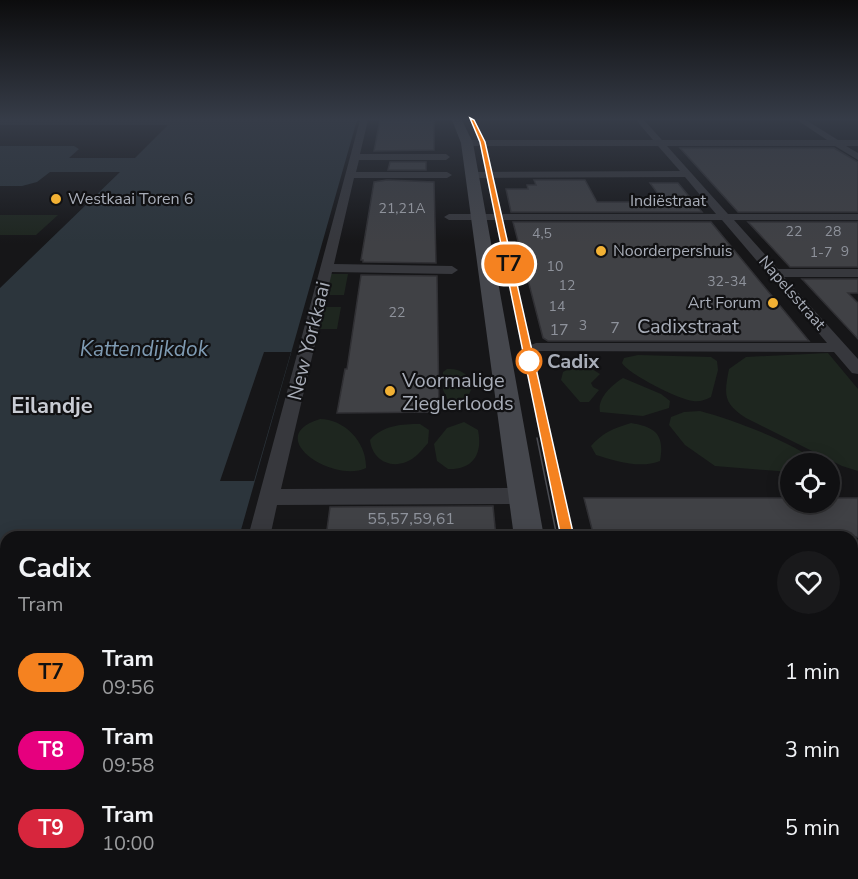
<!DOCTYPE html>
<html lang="en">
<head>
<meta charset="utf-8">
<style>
	:root { --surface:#101012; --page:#19191b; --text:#f1f3f6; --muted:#9c9d9f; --line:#303032 }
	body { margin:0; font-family:"Nunito Sans",sans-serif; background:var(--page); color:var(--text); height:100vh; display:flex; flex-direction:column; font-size:22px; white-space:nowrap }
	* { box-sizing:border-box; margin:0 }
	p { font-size:20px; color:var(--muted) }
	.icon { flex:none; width:33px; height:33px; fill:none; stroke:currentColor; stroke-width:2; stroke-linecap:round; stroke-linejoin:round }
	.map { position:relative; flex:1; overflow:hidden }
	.panel { position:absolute; left:0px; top:531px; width:858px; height:348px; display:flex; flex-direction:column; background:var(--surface); border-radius:18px 18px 0 0; box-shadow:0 3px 15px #0003,0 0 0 2px var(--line) }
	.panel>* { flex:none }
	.badge { padding:0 12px; border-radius:20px; font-size:21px; line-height:39px }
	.tools { position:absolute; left:780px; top:453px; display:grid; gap:12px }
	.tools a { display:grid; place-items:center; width:60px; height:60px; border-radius:50%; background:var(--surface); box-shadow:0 3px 15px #0003,0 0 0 2px var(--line); font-size:30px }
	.map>.badge { position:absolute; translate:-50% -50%; box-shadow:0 0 0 3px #fff }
	.round { display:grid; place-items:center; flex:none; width:63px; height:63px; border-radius:32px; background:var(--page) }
	.head { display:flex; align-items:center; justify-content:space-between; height:102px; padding:0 18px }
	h1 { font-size:28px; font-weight:700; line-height:45px }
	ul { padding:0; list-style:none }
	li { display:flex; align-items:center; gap:18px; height:78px; padding:0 18px }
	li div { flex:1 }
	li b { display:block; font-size:22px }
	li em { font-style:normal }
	li .badge { min-width:66px; font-weight:700; text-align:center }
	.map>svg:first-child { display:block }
</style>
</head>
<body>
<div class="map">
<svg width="858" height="879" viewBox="0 0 858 879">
	<rect width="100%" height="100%" fill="#161618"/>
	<path fill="#1e261f" d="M 0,215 L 58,215 L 36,235 L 0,235 Z
		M 331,274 L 348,274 L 344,295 L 326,295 Z
		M 323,307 L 341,307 L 337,329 L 318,329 Z
		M 828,353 L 858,389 L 858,471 L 842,466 L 746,418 C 723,403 724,395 729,369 L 746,357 Z
		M 638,355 L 711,357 L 717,361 L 718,370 L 711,397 C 705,400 700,402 693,401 C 680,400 628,374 622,363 L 624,358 Z
		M 574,366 L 587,366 L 600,374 L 591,383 L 593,387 L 599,390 L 589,402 L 580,402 L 561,380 L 563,372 Z
		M 447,369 C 459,368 470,374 473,386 L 468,396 L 456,404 L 449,402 L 443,390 L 443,372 Z
		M 623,378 L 661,394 L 670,401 L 669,408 L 643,416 L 600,412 C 597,398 612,385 623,378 Z
		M 700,411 C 734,420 792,442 819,463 L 790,464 L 790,472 L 715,466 L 685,445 L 669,425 L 671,417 L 684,412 Z
		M 320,419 C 344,419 367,442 366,468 C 334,484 261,437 320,419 Z
		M 464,422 L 478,430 C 483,454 473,470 448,469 L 437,461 L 434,444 L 447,428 Z
		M 631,423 C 655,427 665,434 660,461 C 641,469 615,461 596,455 L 591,446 C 602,433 614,428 631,423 Z
		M 420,424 L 429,430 L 428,443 C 422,450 415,459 406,462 C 388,469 372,458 370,440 C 383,425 402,424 420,424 Z"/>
	<path fill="#2c353c" d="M 0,120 L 357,120 L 239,537 L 6,537 L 6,873 L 144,873 L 142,879 L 0,879 L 0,288 L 120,172 L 50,172 L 37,182 L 22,186 L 0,186 L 0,146 L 74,146 L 79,149 L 69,158 L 135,158 L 168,125 L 0,125 Z"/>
	<path fill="#161618" d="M 264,352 L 291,352 L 254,481 L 220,481 Z"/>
	<path fill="#404145" stroke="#303034" stroke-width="1.5" d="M 380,120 L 434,120 L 434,150 L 374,151 Z
		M 680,148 L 834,148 L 858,162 L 858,212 L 738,212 Z
		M 390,162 L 426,162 L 426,170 L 388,170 Z
		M 387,180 L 434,182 L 436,263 L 363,262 L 363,260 L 361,260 L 374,182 Z
		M 534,180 L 585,180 L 597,202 L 664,202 L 650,183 L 678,183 L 702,212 L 511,212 L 506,189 L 528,189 L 527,185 L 536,185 Z
		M 513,222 L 711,222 L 809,341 L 548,341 L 543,338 Z
		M 748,222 L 858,222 L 858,267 L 790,267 Z
		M 361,275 L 437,276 L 439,412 L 337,413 L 345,369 L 347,369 Z
		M 802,279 L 858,279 L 858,293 L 848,293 L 858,303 L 858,339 Z
		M 584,498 L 790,498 L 790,502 L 830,502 L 830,498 L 858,498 L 858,537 L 594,537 Z
		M 493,506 L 496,537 L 326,537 L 330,507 Z"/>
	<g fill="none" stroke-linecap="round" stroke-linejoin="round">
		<path fill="#37383d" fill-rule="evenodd" d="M 360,120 L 368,120 L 360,154 L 446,154 L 450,157 L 446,160 L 359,160 L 356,172 L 447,172 L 452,175 L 447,178 L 354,178 L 334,264 L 452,266 L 458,270 L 452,274 L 332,272 L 281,489 L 523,488 L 530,490 L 533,496 L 530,502 L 523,504 L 277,505 L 270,537 L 248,537 Z
			M 636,120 L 644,120 L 662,140 L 827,140 L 797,120 L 806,120 L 838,140 L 858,140 L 858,146 L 846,146 L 858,153 L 858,160 L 835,146 L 667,146 L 728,214 L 858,214 L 858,220 L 734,220 L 778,269 L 858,269 L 858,277 L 784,277 L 858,359 L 858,374 L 852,373 L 834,352 L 531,351 L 528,348 L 531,345 L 536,343 L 827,343 L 722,220 L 449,220 L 444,217 L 449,214 L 716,214 L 685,177 L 471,178 L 466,175 L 471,172 L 680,171 L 658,146 L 467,146 L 463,143 L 467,140 L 653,140 Z
			M 155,873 L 187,873 L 186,879 L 154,879 Z
			M 231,873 L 263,873 L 262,879 L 230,879 Z"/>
		<path fill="#45474d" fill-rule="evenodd" d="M 452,120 L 462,120 L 473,143 L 544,537 L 514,537 L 461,143 Z
			M 557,873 L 603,873 L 604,879 L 558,879 Z"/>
		<path stroke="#4a4c52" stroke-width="1.5" d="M 472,120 L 483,142 L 568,537
			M 537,438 L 557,537"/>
		<path stroke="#4a4c52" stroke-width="2" d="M 624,873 L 626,879
			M 640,873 L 641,879"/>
	</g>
	<linearGradient id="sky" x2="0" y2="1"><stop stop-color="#0c0c0d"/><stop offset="0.49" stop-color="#363c48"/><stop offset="1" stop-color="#363c48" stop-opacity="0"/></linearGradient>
	<rect width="858" height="243" fill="url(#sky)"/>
	<path fill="#f58220" stroke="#fff" stroke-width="1.5" d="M 470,118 L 474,120 L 485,142 L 574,537 L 572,541 L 563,541 L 561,537 L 480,142 Z"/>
	<g fill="#f2b134" stroke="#111113" stroke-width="2">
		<circle cx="56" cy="199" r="6"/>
		<circle cx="601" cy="251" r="6"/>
		<circle cx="773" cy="303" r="6"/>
		<circle cx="390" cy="391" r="6"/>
	</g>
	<circle fill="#fff" stroke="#f58220" stroke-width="3" cx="529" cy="361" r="12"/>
	<g text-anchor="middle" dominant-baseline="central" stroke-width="4.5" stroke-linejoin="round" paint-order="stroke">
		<g font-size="14" fill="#8e929b">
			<text x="402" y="208">21,21A</text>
			<text x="794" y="231">22</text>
			<text x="833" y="231">28</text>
			<text x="542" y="233">4,5</text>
			<text x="845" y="251">9</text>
			<text x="821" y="252">1-7</text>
			<text x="555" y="266">10</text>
			<text x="727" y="281">32-34</text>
			<text x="567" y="285">12</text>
			<text x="557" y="306">14</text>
			<text x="397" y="312">22</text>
			<text x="583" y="325">3</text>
		</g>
		<g font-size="16" fill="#a8adb8" stroke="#111113" text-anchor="start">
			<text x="68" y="199">Westkaai Toren 6</text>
			<text x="613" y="251">Noorderpershuis</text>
			<text x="761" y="303" text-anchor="end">Art Forum</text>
		</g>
		<g font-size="16" fill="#a8adb8" stroke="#111113">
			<text x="668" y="201">Indiëstraat</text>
			<text transform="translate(792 293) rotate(49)">Napelsstraat</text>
		</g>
		<g font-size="16" fill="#8e929b">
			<text x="615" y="328">7</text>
			<text x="559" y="330">17</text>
			<text x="411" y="519">55,57,59,61</text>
		</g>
		<g font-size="20" fill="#a8adb8" stroke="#111113">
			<text x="688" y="326">Cadixstraat</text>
			<text transform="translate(309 341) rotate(-76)">New Yorkkaai</text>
		</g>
		<g font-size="20" font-weight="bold" fill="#a8adb8" stroke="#111113" text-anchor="start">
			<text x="547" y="361">Cadix</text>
		</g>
		<g font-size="20" fill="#a8adb8" stroke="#111113" text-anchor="start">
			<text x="402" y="380">Voormalige<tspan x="402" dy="23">Zieglerloods</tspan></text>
		</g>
		<g font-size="21" font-style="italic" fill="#7f9bb3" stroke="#111113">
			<text x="144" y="349">Kattendijkdok</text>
		</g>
		<g font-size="22" font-weight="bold" fill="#c9ccd4" stroke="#111113">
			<text x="52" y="406">Eilandje</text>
		</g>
	</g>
</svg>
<div class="tools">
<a><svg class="icon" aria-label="locate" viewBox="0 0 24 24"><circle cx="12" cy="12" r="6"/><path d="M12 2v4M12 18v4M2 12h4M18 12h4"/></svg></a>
</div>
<b class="badge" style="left:509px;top:264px;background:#f58220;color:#111">T7</b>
<section class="panel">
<div class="head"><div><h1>Cadix</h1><p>Tram</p></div><a class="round"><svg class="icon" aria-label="heart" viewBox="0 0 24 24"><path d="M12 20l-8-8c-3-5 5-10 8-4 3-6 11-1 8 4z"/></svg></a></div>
<ul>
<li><span class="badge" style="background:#f58220;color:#111">T7</span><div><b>Tram</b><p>09:56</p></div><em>1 min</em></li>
<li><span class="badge" style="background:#e6007e;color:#fff">T8</span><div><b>Tram</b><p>09:58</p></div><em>3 min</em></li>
<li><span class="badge" style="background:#d7263d;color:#fff">T9</span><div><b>Tram</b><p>10:00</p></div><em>5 min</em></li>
</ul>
</section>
</div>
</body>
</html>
